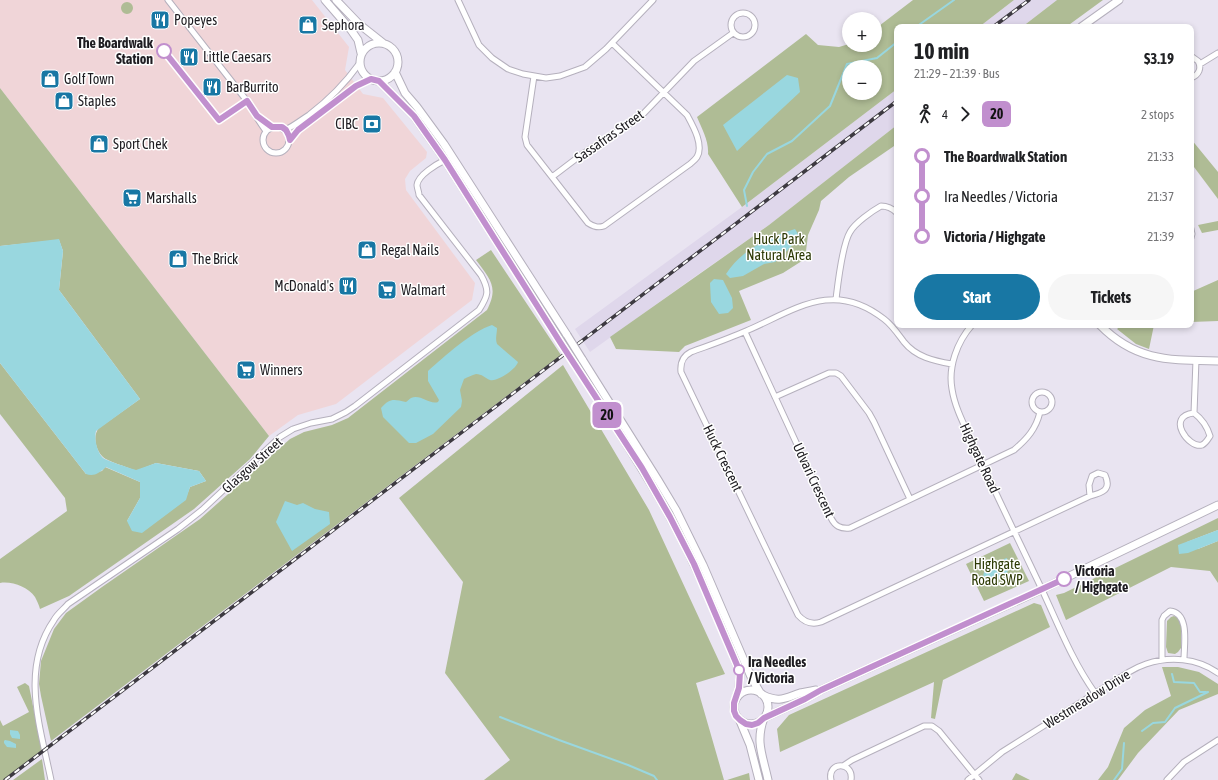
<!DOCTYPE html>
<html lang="en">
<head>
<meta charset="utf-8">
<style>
	:root { --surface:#fff; --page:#f6f6f6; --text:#202124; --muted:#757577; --accent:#1877a4 }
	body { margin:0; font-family:"Asap Condensed",sans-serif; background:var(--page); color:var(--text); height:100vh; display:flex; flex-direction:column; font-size:15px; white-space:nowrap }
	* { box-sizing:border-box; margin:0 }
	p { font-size:13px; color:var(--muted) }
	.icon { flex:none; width:22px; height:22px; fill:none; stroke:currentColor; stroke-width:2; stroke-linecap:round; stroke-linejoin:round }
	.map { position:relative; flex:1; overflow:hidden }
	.panel { position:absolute; left:894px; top:24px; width:300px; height:304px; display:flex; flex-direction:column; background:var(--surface); border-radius:8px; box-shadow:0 2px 6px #0003 }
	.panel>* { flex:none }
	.badge { padding:0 8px; border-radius:6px; font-size:14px; line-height:26px }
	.buttons { position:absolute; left:842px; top:12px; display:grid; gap:8px }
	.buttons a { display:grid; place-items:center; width:40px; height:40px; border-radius:50%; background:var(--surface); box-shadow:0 2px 6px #0003; font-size:20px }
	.map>.badge { position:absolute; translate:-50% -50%; box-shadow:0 0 0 2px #fff }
	.legs { display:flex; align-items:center; gap:6px; height:44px; padding:0 20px; font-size:13px }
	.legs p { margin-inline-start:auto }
	.headline { display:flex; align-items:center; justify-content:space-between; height:68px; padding:0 20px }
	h1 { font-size:22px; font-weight:700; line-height:30px }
	.cta { display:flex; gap:8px; margin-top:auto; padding:8px 20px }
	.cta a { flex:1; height:46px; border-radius:24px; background:var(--accent); color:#fff; font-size:16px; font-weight:700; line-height:46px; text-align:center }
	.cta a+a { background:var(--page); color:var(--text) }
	ul { padding:0 20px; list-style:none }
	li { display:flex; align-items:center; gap:14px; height:40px; font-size:15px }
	li i { display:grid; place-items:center; width:6px; height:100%; margin:0 5px; background:currentColor }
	li i::after { content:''; width:10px; height:10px; margin:-5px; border:3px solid; border-radius:50%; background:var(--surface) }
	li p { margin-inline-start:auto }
	li:first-child i { background:linear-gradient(#0000 50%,currentColor 0) }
	li:last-child i { background:linear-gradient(currentColor 50%,#0000 0) }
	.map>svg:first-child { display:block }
</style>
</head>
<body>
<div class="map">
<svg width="1218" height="780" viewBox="0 0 1218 780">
	<rect width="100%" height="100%" fill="#e9e4f1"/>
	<path fill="#f0d5d8" d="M 0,0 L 312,0 L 349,47 L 345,70 L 363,94 L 383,98 L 427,152 L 426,158 L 410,171 L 405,179 L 406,190 L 475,283 L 472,300 L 336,404 L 298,415 L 269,436 L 0,88 Z"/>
	<path fill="#dfd7eb" d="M 1014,0 L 1057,0 L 1022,27 L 979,27 Z
		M 897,89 L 897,125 L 769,225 L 690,280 L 590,352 L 575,329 L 742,207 Z"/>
	<path fill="#afbc95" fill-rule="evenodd" d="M 913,0 L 1014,0 L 979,27 L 897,27 L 897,89 L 742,207 L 708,154 C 709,141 702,129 697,117 L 806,34 L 818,45 L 839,47 L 849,44 L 875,45 L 875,29 ZM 849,67 L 875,67 L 875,93 L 849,93 Z
		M 1057,0 L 1103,0 L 1066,27 L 1022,27 Z
		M121 8a6 6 0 1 1 12 0a6 6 0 1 1-12 0Z
		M 0,88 L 269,436 L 250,459 L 194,509 L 69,596 L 40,609 C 39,605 37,601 35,597 C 28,587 12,581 0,583 L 0,559 L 67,511 L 65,498 L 0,414 L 0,363 L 86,474 L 102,471 L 105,467 L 140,482 L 140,498 L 127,521 L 185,500 L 190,487 L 206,481 L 199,471 L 156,463 L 136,471 C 130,468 107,461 103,457 C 96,451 92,436 99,428 L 140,399 L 59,290 L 63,251 L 59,240 L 0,246 Z
		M 897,125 L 897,144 L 849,177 L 821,201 L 819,210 L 808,235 L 805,259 L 783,273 L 739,291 L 751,320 L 685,346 L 679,352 L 616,349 L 610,337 L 769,225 Z
		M 1191,139 L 1218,172 L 1218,199 L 1191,163 Z
		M 1218,221 L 1218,230 L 1202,233 L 1198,225 Z
		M 491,250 L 561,355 L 51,741 L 41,696 L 39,684 L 41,661 L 54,629 L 66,613 L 102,587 L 200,519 L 290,439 L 304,432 L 332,425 L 348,418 L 487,310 C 499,287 490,279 476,260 Z
		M 1218,280 L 1218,321 L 1191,322 L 1191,292 Z
		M 1122,325 L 1154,325 L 1149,349 L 1136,344 L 1117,329 Z
		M 563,365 L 649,510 L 725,674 L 696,683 L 724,780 L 484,780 L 510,760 L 445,673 L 463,582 L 399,498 Z
		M 1218,518 L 1218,530 L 1187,542 L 1198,549 L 1218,541 L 1218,583 L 1210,571 L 1171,567 L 1066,620 L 1056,595 L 1064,593 Z
		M 1010,543 L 1029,581 L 984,601 L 966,564 Z
		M 1034,603 L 1041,605 L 1050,627 L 943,680 L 935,719 L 931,718 L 934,682 L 780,752 L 777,729 L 789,715 Z
		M 1174,616 L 1178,618 L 1181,623 L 1181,648 L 1178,652 L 1175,654 L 1168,653 L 1166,647 L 1167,621 L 1171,617 Z
		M 1162,667 L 1178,667 L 1199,672 L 1218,684 L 1218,694 L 1179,710 L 1138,753 L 1118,780 L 1098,780 L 1108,767 L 1124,728 L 1145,710 L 1171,696 Z
		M 25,683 L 29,686 L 42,751 L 3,780 L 0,780 L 0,720 L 3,726 L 29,712 L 17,687 Z
		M 42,759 L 45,780 L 13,780 Z
		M 749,773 L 750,780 L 727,780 Z
		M 1016,773 L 1030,780 L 1012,780 Z"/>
	<path fill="#99d7df" d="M 787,75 L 798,78 L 800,92 L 737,151 L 723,125 Z
		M 795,229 L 798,234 L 797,240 L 782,256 L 775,262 L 764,264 L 743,276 L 730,278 L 726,274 C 741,250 769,237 795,229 Z
		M 59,239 L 63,251 L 59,290 L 140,399 L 96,431 C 94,439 97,452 103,458 C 107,461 130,468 136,470 L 156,463 L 199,471 L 206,481 L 190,487 L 186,500 L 142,533 L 132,531 L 127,521 L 140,498 L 140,482 L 106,467 C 99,473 94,477 86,474 L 0,363 L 0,246 Z
		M 714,279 L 723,280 L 732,298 L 733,308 L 728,313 L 719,314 L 711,302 L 710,283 Z
		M 492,325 L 497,328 C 497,334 495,338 497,344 L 518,362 C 516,369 498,382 490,380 C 485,378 482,374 476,374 C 472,375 468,377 464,379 L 460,390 L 462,401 L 461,407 L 433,434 L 416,443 L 409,443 L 383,417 L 381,408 C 390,398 393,399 406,402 C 408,401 409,399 411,398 C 421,394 429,405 438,402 L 439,400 L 428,381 L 428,371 C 445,356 471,332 492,325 Z
		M 285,501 L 297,505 L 303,503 L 315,509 L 329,512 L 330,524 L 292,551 L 276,522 Z
		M 1218,530 L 1218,541 L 1188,553 L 1179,554 L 1178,545 Z
		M 1007,558 C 1010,577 1007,575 990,583 L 983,577 L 984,572 L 1000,565 L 1004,559 Z
		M 10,730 L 18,731 L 20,735 L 20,739 L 12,738 L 10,734 Z
		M 5,740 L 10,741 L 16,744 L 16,748 L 7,747 L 4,743 L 4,741 Z"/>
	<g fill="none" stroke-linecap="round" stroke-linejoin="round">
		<path stroke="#99d7df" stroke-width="2" d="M 916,27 L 954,0
			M 747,206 L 744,190 L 753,172 L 767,154 L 792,141 L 830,106 L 847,64 L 877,58 L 897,42
			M 1172,674 L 1174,682 L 1194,683 L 1200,692 L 1206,692
			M 500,717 L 559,740 L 628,765 L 654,776 L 657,780
			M 1142,731 L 1153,723 L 1165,722 L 1175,708 L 1208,692
			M 1114,780 L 1122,769 L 1124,743"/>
		<defs>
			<path id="street" d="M 168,0 L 247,101 C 253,111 259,122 266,131
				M 458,0 L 479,45 L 492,58 L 508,69 L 523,74 L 546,78 L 560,76 L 585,67 L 606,49 L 653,0
				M731 25a12 12 0 1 1 24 0a12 12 0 1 1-24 0Z
				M 1191,56 L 1198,61 C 1202,68 1199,75 1191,78
				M 1200,64 L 1218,53
				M 534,76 L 525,137 L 527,145 L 588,223 C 594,227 598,228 604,226 L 690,164 C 692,162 695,160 697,157 C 704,145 693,126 687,115 L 612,43
				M 257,116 L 272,127
				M263 140a13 13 0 1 1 26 0a13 13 0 1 1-26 0Z
				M 285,130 C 294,126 301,120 309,115 C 330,99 344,85 359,64
				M 290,140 L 298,130 L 356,86 L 371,79
				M 552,177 L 581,155 L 634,121 L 644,113 L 694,61 L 733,33
				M 1191,229 L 1192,234 L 1191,238
				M 836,299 C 838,283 842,245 850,232 C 855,223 872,211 881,206 C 888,206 892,208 897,213
				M 972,325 C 957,342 948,367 952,389 C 955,409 966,428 974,446 C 994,490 1015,533 1036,577 C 1055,616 1070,658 1095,693
				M 745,332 L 831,518 C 835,526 840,529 850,528 L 1014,450 C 1027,439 1036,429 1040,412
				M 952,364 C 934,361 916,357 904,342 C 898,334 892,325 884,319 C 833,279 795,310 746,331 C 728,339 710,345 691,352 C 683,356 680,362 681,372 L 798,615 C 805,623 812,625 821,622 L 1090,496 C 1102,493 1112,490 1105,475 L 1098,473 L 1092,476 L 1089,485 L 1090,496
				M1032 402a10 10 0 1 1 20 0a10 10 0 1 1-20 0Z
				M 775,397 L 829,373 L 836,373 L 841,376 L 869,413 L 874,422 L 910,499
				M 1194,413 C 1202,419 1207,426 1210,436 C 1208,439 1206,443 1202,445 C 1189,449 1165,416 1194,413 Z
				M 1194,413 L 1196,360
				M 1162,660 L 1162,620 L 1164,616 L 1170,611 C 1190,613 1184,645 1184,659
				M 843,766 L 852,760 L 924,726 L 932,726 L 939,731 L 979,780
				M 51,780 C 40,726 20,669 54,620 C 57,614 64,609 68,604 L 178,529 L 202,510 L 280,437 L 293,429 L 311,423 L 332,419 L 346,412 L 355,406 L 479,310 C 488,296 490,291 481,275 L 419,195 C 419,192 417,188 417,185 C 418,175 437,164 445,160
				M 831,780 C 827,761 854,761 851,780
				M 968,780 L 1002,752 L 1129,672 C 1134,669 1140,666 1146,664 C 1170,656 1197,658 1218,673
				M 1167,780 L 1184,762 L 1218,740"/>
			<path id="secondary" d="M 325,0 L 351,30 L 358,40 L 361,53
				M 336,0 L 359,24 L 383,43
				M 1081,27 L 1119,0
				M360 62a19 19 0 1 1 38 0a19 19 0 1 1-38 0Z
				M 395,72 L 405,93 L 417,107 L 444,144 L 567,335
				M 379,81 L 414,116 L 445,160 L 560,341
				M 1100,325 C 1136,362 1171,360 1218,361
				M 582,359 L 658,480 L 676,510 L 703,565 L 752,679 L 761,694
				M 575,364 C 607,414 641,464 670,517 C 697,566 719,620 740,672 L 739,688 L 736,698
				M734 707a17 17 0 1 1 34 0a17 17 0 1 1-34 0Z
				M 763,695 C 779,703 785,698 800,693 C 806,692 811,691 816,690
				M 764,718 L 805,699 L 821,690 L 1032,594 L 1218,505
				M 764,718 C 755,742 763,756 768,780
				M 740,721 L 750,745 L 759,780"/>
		</defs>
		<use href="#street" stroke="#b5b0bd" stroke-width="7"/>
		<use href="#secondary" stroke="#b5b0bd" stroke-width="9"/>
		<use href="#street" stroke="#fff" stroke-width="5"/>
		<use href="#secondary" stroke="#fff" stroke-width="7"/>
		<defs>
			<path id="rail" d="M 993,27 L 1029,0
				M 5,780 L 897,101"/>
		</defs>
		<use href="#rail" stroke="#3d3a41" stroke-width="3.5"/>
		<use href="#rail" stroke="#fff" stroke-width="2" stroke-dasharray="6" stroke-linecap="butt"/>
		<defs>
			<path id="secondary-bridge" d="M 567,335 L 582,359
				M 560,341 L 575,364"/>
		</defs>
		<use href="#secondary-bridge" stroke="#b5b0bd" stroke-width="9" stroke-linecap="butt"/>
		<use href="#secondary-bridge" stroke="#fff" stroke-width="7"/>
	</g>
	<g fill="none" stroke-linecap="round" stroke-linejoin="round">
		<defs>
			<path id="line-1" d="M 164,51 L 219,120 L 247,101 L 257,116 L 272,127 L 282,127 L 286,130 L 289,136 L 290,140 L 298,130 L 356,86 L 371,79 L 379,81 L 414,116 L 445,160 L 560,342 L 642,468 L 670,517 L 694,564 L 740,672 L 739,688 L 734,703 L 734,711 L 736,716 L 740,720 L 746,724 L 752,725 L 758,723 L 764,718 L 805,699 L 821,690 L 1064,579"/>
		</defs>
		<use href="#line-1" stroke="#fff" stroke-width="9"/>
		<use href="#line-1" stroke="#c18fce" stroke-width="6"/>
	</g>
	<defs>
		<symbol id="restaurant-square" viewBox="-11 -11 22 22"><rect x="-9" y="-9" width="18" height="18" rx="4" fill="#1877a4" stroke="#fff"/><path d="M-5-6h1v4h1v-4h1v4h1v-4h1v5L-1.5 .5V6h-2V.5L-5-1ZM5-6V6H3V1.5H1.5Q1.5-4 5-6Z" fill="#fff"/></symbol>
		<symbol id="shop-square" viewBox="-11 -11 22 22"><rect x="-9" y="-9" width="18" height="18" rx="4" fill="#1877a4" stroke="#fff"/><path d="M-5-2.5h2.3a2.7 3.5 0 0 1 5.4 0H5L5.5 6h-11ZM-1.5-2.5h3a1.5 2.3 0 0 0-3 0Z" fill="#fff"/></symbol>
		<symbol id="bank-square" viewBox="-11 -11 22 22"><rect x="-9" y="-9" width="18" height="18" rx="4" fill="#1877a4" stroke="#fff"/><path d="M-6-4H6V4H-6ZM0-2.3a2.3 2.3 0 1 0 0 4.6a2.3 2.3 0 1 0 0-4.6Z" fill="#fff"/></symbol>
		<symbol id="supermarket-square" viewBox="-11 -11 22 22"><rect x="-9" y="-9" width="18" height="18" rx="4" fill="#1877a4" stroke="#fff"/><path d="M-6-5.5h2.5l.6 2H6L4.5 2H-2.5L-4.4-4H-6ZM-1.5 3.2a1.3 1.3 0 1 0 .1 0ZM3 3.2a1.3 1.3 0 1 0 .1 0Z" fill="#fff"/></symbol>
	</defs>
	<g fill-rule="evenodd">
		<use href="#restaurant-square" x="149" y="9" width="22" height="22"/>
		<use href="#shop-square" x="297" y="14" width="22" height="22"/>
		<use href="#restaurant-square" x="178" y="46" width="22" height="22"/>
		<use href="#shop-square" x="39" y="68" width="22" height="22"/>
		<use href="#restaurant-square" x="201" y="76" width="22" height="22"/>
		<use href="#shop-square" x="53" y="90" width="22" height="22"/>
		<use href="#bank-square" x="361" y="113" width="22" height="22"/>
		<use href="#shop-square" x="88" y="133" width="22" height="22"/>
		<use href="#supermarket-square" x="121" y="187" width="22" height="22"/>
		<use href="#shop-square" x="356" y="239" width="22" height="22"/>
		<use href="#shop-square" x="167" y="248" width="22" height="22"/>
		<use href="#restaurant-square" x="337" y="275" width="22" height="22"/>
		<use href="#supermarket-square" x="376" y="279" width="22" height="22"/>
		<use href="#supermarket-square" x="235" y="359" width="22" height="22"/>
	</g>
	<g fill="#fff" stroke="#c18fce" stroke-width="2">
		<circle cx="164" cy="51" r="7"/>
		<circle cx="1064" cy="579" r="7"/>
		<circle cx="739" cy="670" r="5"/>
	</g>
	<g text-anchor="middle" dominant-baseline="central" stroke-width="3" stroke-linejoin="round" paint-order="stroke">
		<g font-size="14" fill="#1e1c21" stroke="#fff" text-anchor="start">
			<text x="174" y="20">Popeyes</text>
			<text x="322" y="25">Sephora</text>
			<text x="203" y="57">Little Caesars</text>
			<text x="64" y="79">Golf Town</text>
			<text x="226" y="87">BarBurrito</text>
			<text x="78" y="101">Staples</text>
			<text x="358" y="124" text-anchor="end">CIBC</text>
			<text x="113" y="144">Sport Chek</text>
			<text x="146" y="198">Marshalls</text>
			<text x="381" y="250">Regal Nails</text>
			<text x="192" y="259">The Brick</text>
			<text x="334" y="286" text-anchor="end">McDonald's</text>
			<text x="401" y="290">Walmart</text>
			<text x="260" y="370">Winners</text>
		</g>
		<g font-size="14" font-weight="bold" fill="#1e1c21" stroke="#fff" text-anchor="start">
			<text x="153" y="43" text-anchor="end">The Boardwalk<tspan x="153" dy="16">Station</tspan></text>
			<text x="1075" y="571">Victoria<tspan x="1075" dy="16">/ Highgate</tspan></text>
			<text x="748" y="662">Ira Needles<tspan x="748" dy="16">/ Victoria</tspan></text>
		</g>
		<g font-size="14" fill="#1e1c21" stroke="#fff">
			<text transform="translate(609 136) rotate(-35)">Sassafras Street</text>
			<text transform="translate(723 458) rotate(64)">Huck Crescent</text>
			<text transform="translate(980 458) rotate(65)">Highgate Road</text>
			<text transform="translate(252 465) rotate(-42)">Glasgow Street</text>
			<text transform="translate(814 480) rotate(65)">Udvari Crescent</text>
			<text transform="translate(1087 699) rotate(-32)">Westmeadow Drive</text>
		</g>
		<g font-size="14" fill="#2c3904" stroke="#fff">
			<text x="779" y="239">Huck Park<tspan x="779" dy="16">Natural Area</tspan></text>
			<text x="997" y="564">Highgate<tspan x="997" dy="16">Road SWP</tspan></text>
		</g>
	</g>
</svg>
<div class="buttons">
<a>+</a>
<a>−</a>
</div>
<b class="badge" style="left:607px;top:415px;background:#c18fce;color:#111">20</b>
<section class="panel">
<div class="headline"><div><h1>10 min</h1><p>21:29 – 21:39 · Bus</p></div><b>$3.19</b></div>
<div class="legs"><svg class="icon" aria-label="walk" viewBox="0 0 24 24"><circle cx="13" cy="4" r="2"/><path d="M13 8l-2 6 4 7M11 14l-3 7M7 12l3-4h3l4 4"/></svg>4<svg class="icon" aria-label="forward" viewBox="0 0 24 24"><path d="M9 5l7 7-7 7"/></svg><b class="badge" style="background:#c18fce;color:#111">20</b><p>2 stops</p></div>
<ul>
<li><i style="color:#c18fce"></i><b>The Boardwalk Station</b><p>21:33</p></li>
<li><i style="color:#c18fce"></i><span>Ira Needles / Victoria</span><p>21:37</p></li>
<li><i style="color:#c18fce"></i><b>Victoria / Highgate</b><p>21:39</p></li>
</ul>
<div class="cta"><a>Start</a><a>Tickets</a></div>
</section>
</div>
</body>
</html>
